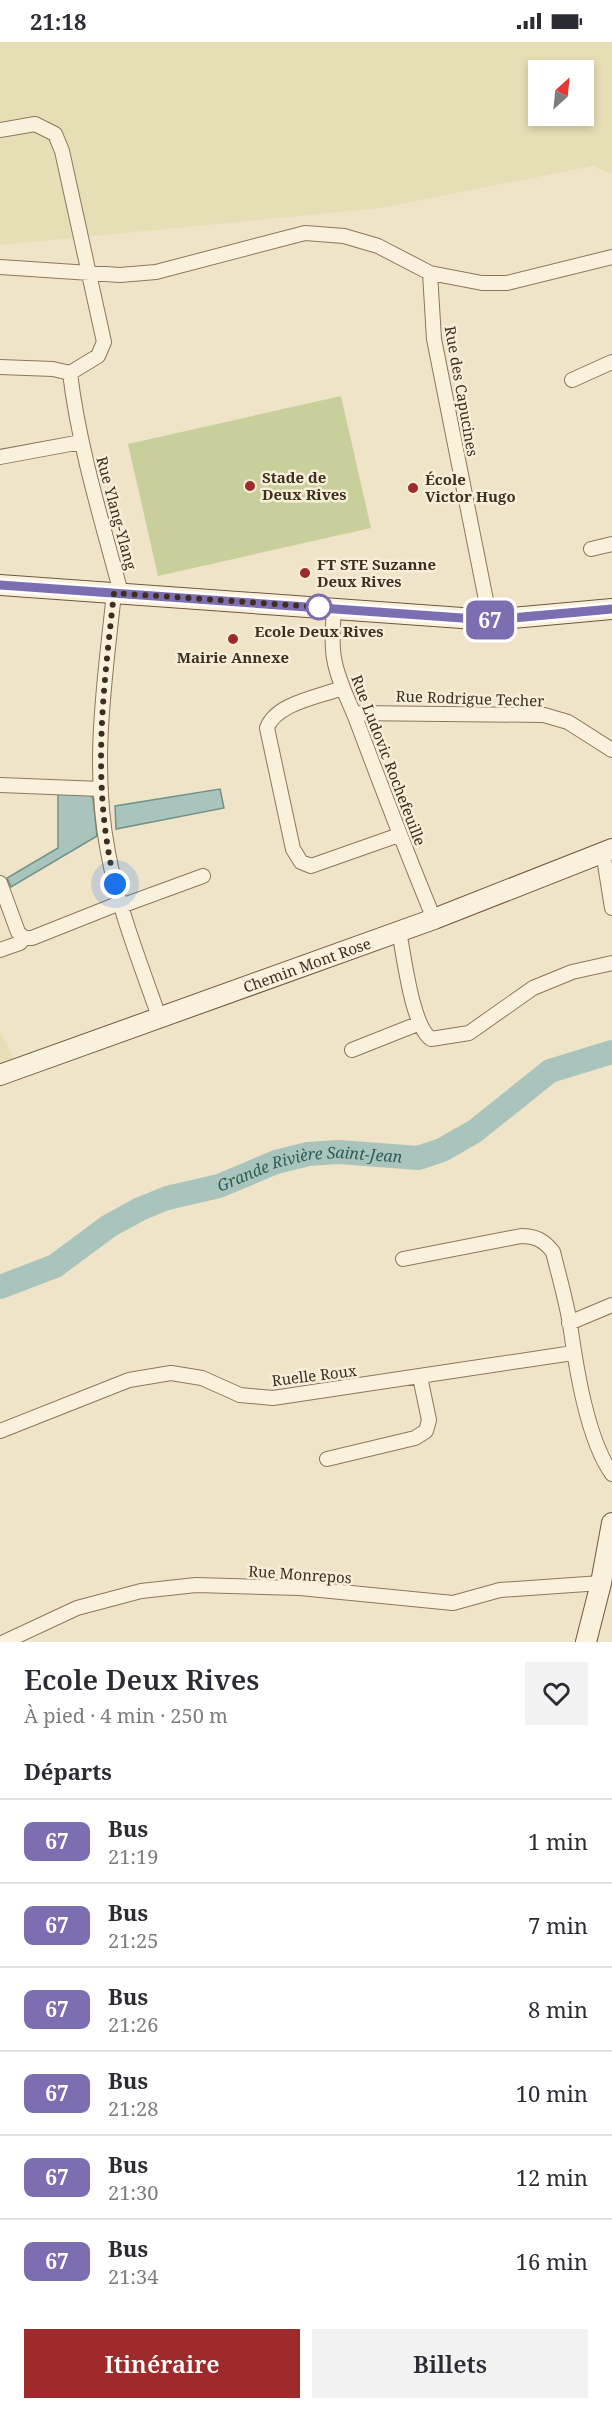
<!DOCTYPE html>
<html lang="fr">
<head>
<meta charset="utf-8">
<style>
	:root { --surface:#fff; --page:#f2f2f3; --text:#2b2b33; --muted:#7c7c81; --line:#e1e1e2; --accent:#9e2a2b }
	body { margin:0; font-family:"Noto Serif",serif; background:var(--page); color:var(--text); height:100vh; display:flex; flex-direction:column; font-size:22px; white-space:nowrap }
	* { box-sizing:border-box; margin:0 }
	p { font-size:20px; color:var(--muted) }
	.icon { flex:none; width:33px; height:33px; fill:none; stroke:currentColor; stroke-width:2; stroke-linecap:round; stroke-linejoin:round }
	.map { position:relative; height:1600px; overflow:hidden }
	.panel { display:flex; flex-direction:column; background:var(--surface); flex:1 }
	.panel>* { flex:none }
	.badge { padding:0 12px; border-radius:9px; font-size:21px; line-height:39px }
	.needle { width:39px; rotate:27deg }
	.fabs { position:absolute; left:528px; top:18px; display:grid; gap:12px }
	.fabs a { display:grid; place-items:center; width:66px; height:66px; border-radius:0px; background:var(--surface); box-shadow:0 3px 9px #0003; font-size:30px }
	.you { position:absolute; width:30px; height:30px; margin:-15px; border:4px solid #fff; border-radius:50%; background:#1a73e8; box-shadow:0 0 0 9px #1a73e833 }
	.map>.badge { position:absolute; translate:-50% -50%; box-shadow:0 0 0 3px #fff }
	h2 { padding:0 24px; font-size:22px; line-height:54px }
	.round { display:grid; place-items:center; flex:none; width:63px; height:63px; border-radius:0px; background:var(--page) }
	.head { display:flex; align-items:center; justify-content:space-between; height:102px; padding:0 24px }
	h1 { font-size:28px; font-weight:600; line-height:45px }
	.action { display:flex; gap:12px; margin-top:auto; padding:12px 24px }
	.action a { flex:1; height:69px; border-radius:0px; background:var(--accent); color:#fff; font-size:24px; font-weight:600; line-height:69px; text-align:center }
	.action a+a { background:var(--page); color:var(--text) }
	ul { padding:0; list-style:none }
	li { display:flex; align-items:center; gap:18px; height:84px; padding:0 24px; border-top:2px solid var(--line) }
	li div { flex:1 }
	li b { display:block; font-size:22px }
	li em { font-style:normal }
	li .badge { min-width:66px; font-weight:700; text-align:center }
	.status { display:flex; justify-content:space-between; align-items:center; height:42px; padding:0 30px; background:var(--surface); direction:ltr }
	.status svg { height:16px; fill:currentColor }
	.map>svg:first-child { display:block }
</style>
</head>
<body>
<div class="status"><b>21:18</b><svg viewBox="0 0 49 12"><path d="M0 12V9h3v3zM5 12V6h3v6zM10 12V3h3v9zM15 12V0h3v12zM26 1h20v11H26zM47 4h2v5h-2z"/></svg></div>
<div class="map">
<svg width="612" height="1600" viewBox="0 0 612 1600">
	<rect width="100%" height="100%" fill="#f0e4c8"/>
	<path fill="#e6deb5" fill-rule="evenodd" d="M 0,0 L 612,0 L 612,132 L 592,124 L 381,166 L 0,203 ZM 538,28 L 584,28 L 584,74 L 538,74 Z
		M 0,989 L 15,1019 L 0,1024 Z"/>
	<path fill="#c9cf9b" d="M 341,354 L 371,486 L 158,534 L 128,402 Z"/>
	<path fill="#a9c4bc" stroke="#6f938a" stroke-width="1.5" d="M 220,747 L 224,766 L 116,787 L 115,764 Z
		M 58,752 L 90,753 L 93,756 L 97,794 L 11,845 L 7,836 L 58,806 Z"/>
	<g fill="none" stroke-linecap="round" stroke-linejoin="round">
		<path stroke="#a9c4bc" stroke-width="24" id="s1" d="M 0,1245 L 55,1224 L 109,1184 L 140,1167 L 167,1156 L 219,1144 L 276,1120 L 308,1112 L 339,1110 L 418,1116 L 442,1108 L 475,1089 L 550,1029 L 612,1010"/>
		<defs>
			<path id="street" d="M 0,88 L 35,82 L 55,92 L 62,109 L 104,300 L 98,314 L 70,331 C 79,406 102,479 121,551
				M 0,225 L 120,233 L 156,230 L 305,191 L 344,194 L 378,204 L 430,231 L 482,241 L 507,241 L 612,215
				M 430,231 L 434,297 L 490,578
				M 0,325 L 53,327 L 70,331
				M 572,338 L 612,320
				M 0,415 L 81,400
				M 591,507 L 612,502
				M 114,551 C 105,637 91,724 108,810 C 118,866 140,920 159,975
				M 334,566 C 333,583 331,599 334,616 C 338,641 351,662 359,685 C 383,749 408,814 434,877
				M 342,646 C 319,655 276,661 267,686 L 293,807 L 301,820 L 311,824 L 399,793
				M 354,671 L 544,673 L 568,680 L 612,708
				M 0,743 L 101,747
				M 603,810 L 612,866
				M 0,841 L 18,890 L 24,896
				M 121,864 L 203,834
				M 399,889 C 404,914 412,984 431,997 L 469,991 L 533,946 L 572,930 L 612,921
				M 0,908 L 20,901 L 24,896 L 32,896 L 120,861
				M 352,1008 L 420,981
				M 403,1217 L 521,1194 C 535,1194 544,1198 553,1210 C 559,1234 566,1258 570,1282 C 576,1325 587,1397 612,1432
				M 569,1281 L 612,1263
				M 0,1389 L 129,1338 L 171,1331 L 202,1336 L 240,1353 L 273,1356 L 573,1311
				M 327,1417 L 415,1396 L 426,1389 L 429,1378 L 420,1335
				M 4,1600 L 77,1566 L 141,1549 L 196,1543 L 300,1546 L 453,1561 L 500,1548 L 601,1541"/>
			<g id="secondary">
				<path d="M 0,543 L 490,578 L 612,567"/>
				<path id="s2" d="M 0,1033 L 434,877 L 612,807"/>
				<path d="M 586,1600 L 601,1541 L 612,1481"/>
			</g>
		</defs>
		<use href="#street" stroke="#8d765c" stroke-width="16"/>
		<use href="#secondary" stroke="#6f573f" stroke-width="22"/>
		<use href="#street" stroke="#faf1dc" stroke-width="14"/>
		<use href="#secondary" stroke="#faf1dc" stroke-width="20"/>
	</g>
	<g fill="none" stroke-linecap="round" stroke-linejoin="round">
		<defs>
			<path id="line" d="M 0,543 L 490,578 L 612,567"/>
		</defs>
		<use href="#line" stroke="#fff" stroke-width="14"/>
		<use href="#line" stroke="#7c6eb0" stroke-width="9"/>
		<path stroke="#3d2e20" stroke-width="6" stroke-dasharray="0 10.8" d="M 115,842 C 91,741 103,652 114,551 L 319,565"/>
	</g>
	<g fill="#9e2a2b" stroke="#f7eed8" stroke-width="2">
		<circle cx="250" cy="444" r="6"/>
		<circle cx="413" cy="446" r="6"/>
		<circle cx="305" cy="531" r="6"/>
		<circle cx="233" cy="597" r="6"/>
	</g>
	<circle fill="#fff" stroke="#7c6eb0" stroke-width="3" cx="319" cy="565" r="12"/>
	<g text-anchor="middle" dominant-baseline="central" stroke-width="5" stroke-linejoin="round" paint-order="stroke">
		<g font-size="15" fill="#3d2e20" stroke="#f7eed8">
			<text transform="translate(462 349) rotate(80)">Rue des Capucines</text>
			<text transform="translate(117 471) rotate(75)">Rue Ylang-Ylang</text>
			<text transform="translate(470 656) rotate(2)">Rue Rodrigue Techer</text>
			<text transform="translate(389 718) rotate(69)">Rue Ludovic Rochefeuille</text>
			<text stroke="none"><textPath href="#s2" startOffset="326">Chemin Mont Rose</textPath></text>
			<text transform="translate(314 1333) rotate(-7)">Ruelle Roux</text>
			<text transform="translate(300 1532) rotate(4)">Rue Monrepos</text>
		</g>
		<g font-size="15" font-weight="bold" fill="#3d2e20" stroke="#f7eed8" text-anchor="start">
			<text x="262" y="435">Stade de<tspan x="262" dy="17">Deux Rives</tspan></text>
			<text x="425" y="437">École<tspan x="425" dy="17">Victor Hugo</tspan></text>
			<text x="317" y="522">FT STE Suzanne<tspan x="317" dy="17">Deux Rives</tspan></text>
			<text x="233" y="615" text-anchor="middle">Mairie Annexe</text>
		</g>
		<g font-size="15" font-weight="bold" fill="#3d2e20" stroke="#f7eed8">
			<text x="319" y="589">Ecole Deux Rives</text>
		</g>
		<g font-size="16" font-style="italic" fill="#2f5d5a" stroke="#f7eed8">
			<text stroke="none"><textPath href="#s1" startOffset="338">Grande Rivière Saint-Jean</textPath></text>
		</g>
	</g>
</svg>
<div class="fabs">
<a><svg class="needle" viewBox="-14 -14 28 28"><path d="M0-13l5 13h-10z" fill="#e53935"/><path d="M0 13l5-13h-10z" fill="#7c7c81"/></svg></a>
</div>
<div class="you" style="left:115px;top:842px"></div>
<b class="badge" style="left:490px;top:578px;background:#7c6eb0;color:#fff">67</b>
</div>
<section class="panel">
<div class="head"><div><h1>Ecole Deux Rives</h1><p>À pied · 4 min · 250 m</p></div><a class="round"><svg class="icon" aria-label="heart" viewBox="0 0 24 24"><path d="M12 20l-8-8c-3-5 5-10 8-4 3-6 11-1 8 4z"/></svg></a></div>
<h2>Départs</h2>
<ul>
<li><span class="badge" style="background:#7c6eb0;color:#fff">67</span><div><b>Bus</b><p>21:19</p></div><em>1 min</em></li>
<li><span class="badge" style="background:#7c6eb0;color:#fff">67</span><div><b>Bus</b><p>21:25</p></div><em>7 min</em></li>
<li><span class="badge" style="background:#7c6eb0;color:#fff">67</span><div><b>Bus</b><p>21:26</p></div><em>8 min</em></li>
<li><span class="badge" style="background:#7c6eb0;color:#fff">67</span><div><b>Bus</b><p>21:28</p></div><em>10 min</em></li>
<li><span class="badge" style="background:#7c6eb0;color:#fff">67</span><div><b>Bus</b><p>21:30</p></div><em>12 min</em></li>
<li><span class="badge" style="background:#7c6eb0;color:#fff">67</span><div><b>Bus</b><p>21:34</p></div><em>16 min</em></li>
</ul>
<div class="action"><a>Itinéraire</a><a>Billets</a></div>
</section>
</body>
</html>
